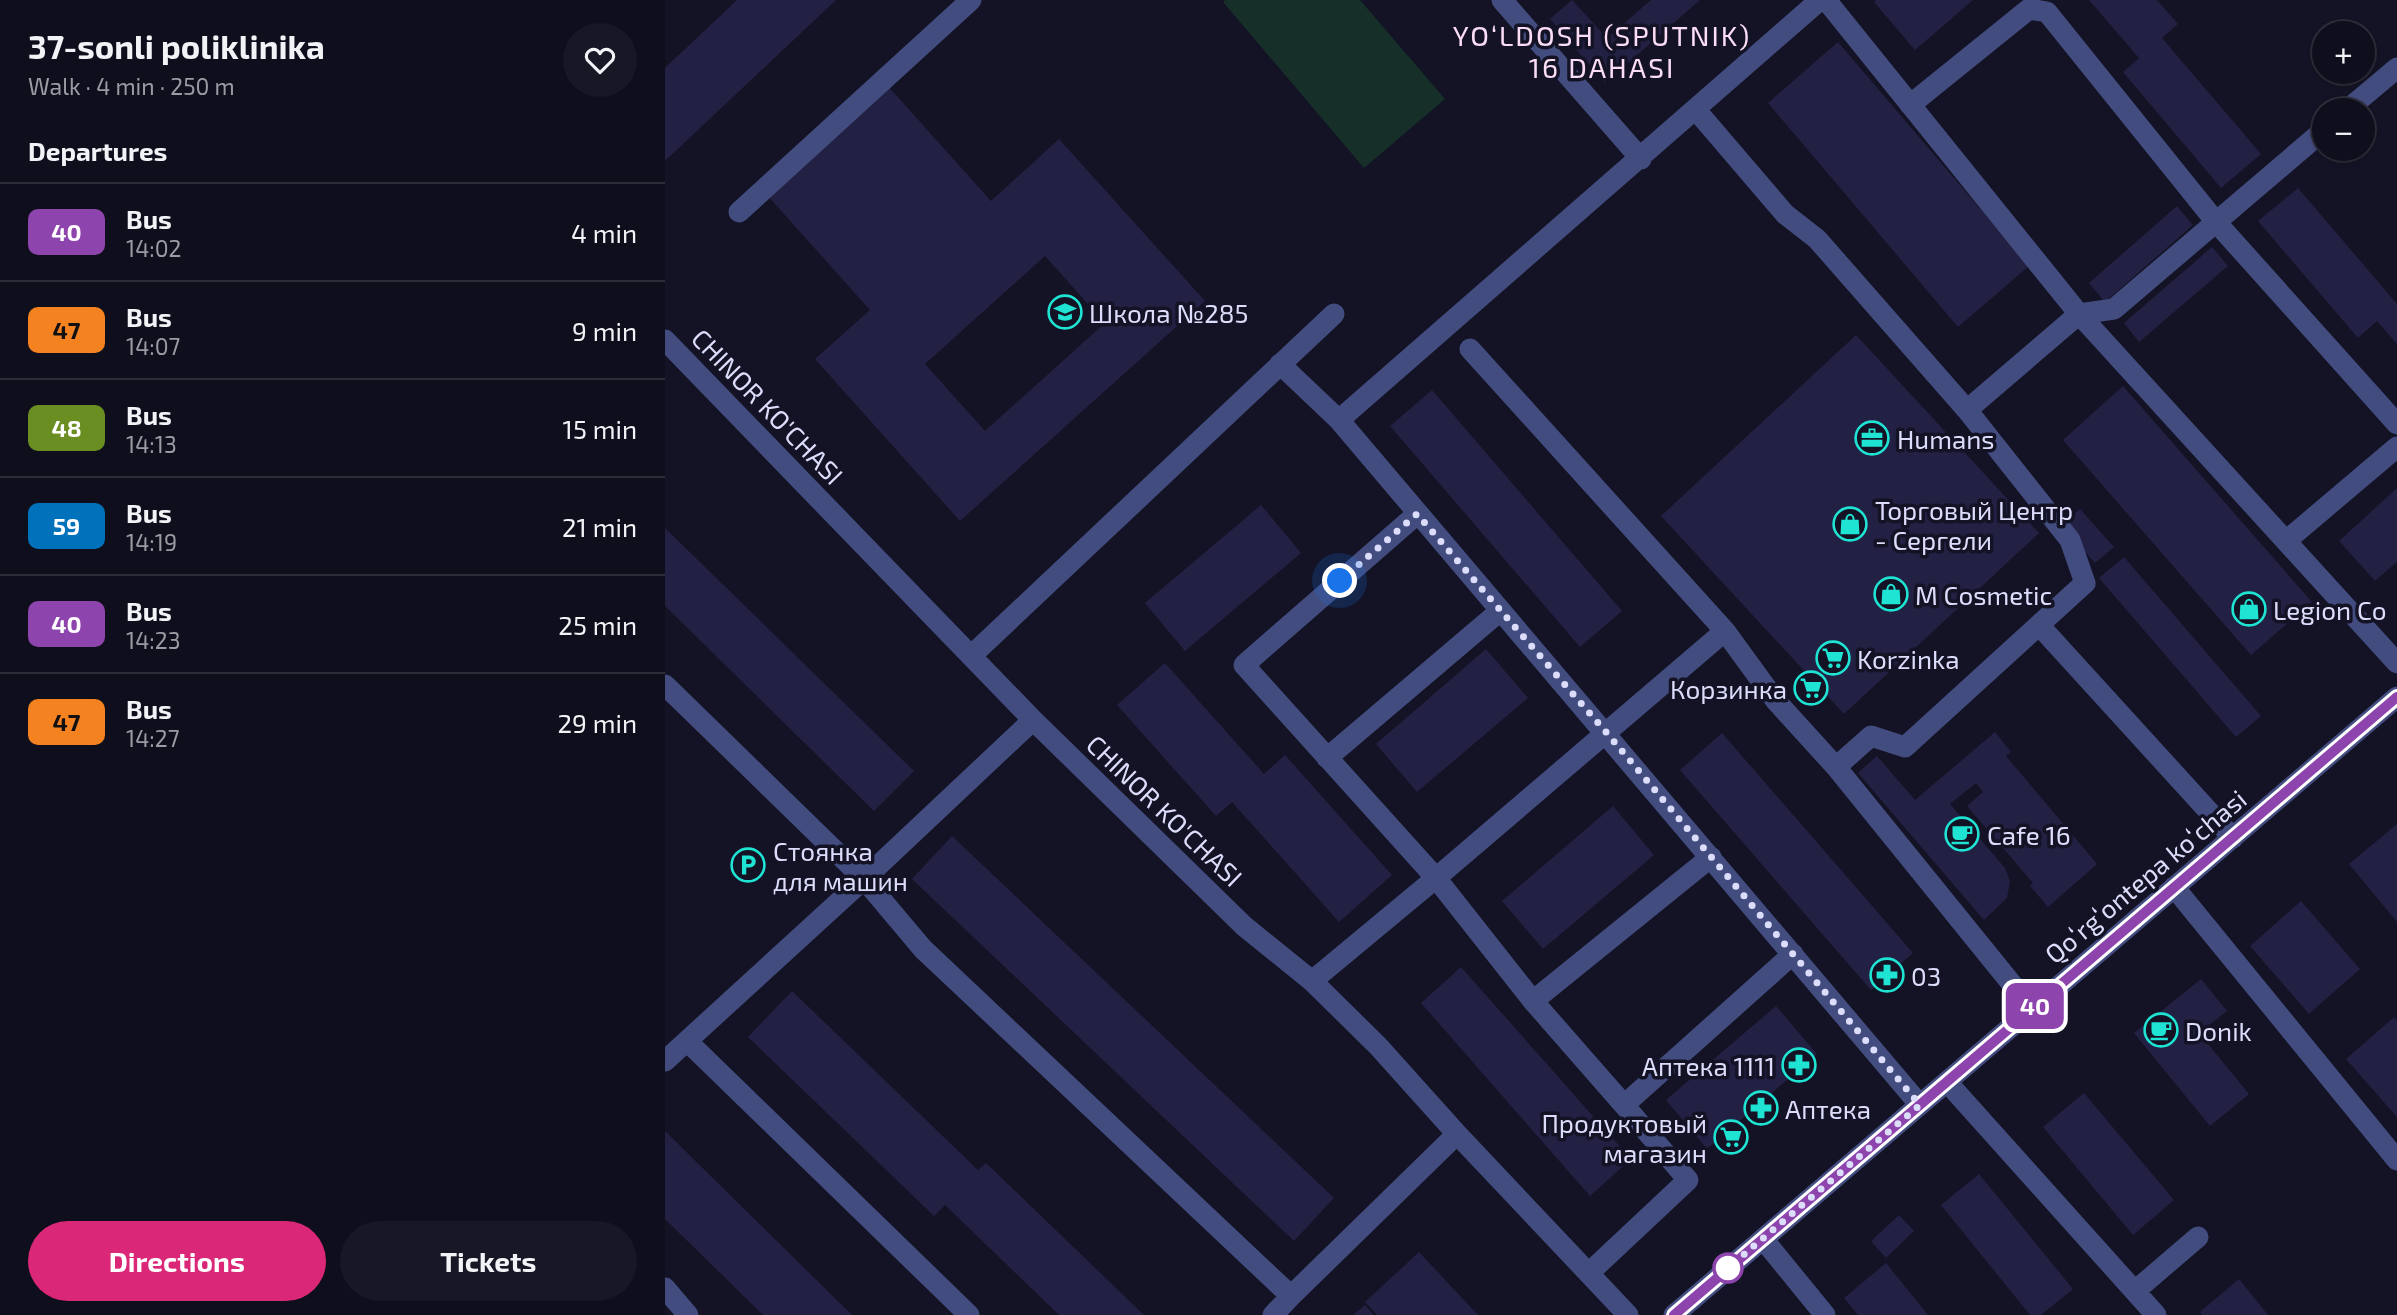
<!DOCTYPE html>
<html lang="en">
<head>
<meta charset="utf-8">
<style>
	:root { --surface:#0e0e1c; --page:#171725; --text:#f1f3f6; --muted:#9b9ca3; --line:#2e2e3b; --accent:#db2777 }
	body { margin:0; font-family:"Exo 2",sans-serif; background:var(--page); color:var(--text); height:100vh; display:flex; flex-direction:column; font-size:26px; white-space:nowrap }
	* { box-sizing:border-box; margin:0 }
	p { font-size:23px; color:var(--muted) }
	.icon { flex:none; width:38px; height:38px; fill:none; stroke:currentColor; stroke-width:2; stroke-linecap:round; stroke-linejoin:round }
	.map { position:relative; flex:1; overflow:hidden }
	.details { display:flex; flex-direction:column; background:var(--surface); width:665px }
	.details>* { flex:none }
	.badge { padding:0 14px; border-radius:10px; font-size:24px; line-height:46px }
	.fabs { position:absolute; left:1647px; top:21px; display:grid; gap:14px }
	.fabs a { display:grid; place-items:center; width:63px; height:63px; border-radius:50%; background:var(--surface); box-shadow:0 2px 5px #0004,0 0 0 2px var(--line); font-size:35px }
	.you { position:absolute; width:35px; height:35px; margin:-18px; border:5px solid #fff; border-radius:50%; background:#1a73e8; box-shadow:0 0 0 10px #1a73e833 }
	.map>.badge { position:absolute; translate:-50% -50%; box-shadow:0 0 0 4px #fff }
	h2 { padding:0 28px; font-size:26px; line-height:63px }
	.round { display:grid; place-items:center; flex:none; width:74px; height:74px; border-radius:37px; background:var(--page) }
	.overview { display:flex; align-items:center; justify-content:space-between; height:119px; padding:0 28px }
	h1 { font-size:33px; font-weight:700; line-height:52px }
	.button { display:flex; gap:14px; margin-top:auto; padding:14px 28px }
	.button a { flex:1; height:80px; border-radius:42px; background:var(--accent); color:#fff; font-size:28px; font-weight:700; line-height:80px; text-align:center }
	.button a+a { background:var(--page); color:var(--text) }
	ul { padding:0; list-style:none }
	li { display:flex; align-items:center; gap:21px; height:98px; padding:0 28px; border-top:2px solid var(--line) }
	li div { flex:1 }
	li b { display:block; font-size:26px }
	li em { font-style:normal }
	li .badge { min-width:77px; font-weight:700; text-align:center }
	main { display:flex; flex:1; min-height:0 }
	.map>svg:first-child { display:block }
</style>
</head>
<body>
<main>
<section class="details">
<div class="overview"><div><h1>37-sonli poliklinika</h1><p>Walk · 4 min · 250 m</p></div><a class="round"><svg class="icon" aria-label="heart" viewBox="0 0 24 24"><path d="M12 20l-8-8c-3-5 5-10 8-4 3-6 11-1 8 4z"/></svg></a></div>
<h2>Departures</h2>
<ul>
<li><span class="badge" style="background:#8e44ad;color:#fff">40</span><div><b>Bus</b><p>14:02</p></div><em>4 min</em></li>
<li><span class="badge" style="background:#f58220;color:#111">47</span><div><b>Bus</b><p>14:07</p></div><em>9 min</em></li>
<li><span class="badge" style="background:#6b8e23;color:#fff">48</span><div><b>Bus</b><p>14:13</p></div><em>15 min</em></li>
<li><span class="badge" style="background:#0072bc;color:#fff">59</span><div><b>Bus</b><p>14:19</p></div><em>21 min</em></li>
<li><span class="badge" style="background:#8e44ad;color:#fff">40</span><div><b>Bus</b><p>14:23</p></div><em>25 min</em></li>
<li><span class="badge" style="background:#f58220;color:#111">47</span><div><b>Bus</b><p>14:27</p></div><em>29 min</em></li>
</ul>
<div class="button"><a>Directions</a><a>Tickets</a></div>
</section>
<div class="map">
<svg width="1732" height="1315" viewBox="0 0 1732 1315">
	<rect width="100%" height="100%" fill="#131325"/>
	<path fill="#162f29" d="M 560,0 L 695,0 L 780,99 L 699,168 L 558,2 Z"/>
	<path fill="#222144" fill-rule="evenodd" d="M 72,0 L 171,0 L 0,161 L 0,68 Z
		M 907,0 L 942,38 L 986,0 L 1035,0 L 940,83 L 885,19 Z
		M 1211,0 L 1308,0 L 1250,50 L 1209,2 Z
		M 1424,0 L 1492,0 L 1513,24 L 1497,38 L 1596,154 L 1556,188 L 1458,72 L 1474,58 Z
		M 1173,42 L 1364,266 L 1293,327 L 1103,103 Z
		M 222,85 L 326,201 L 394,139 L 540,301 L 295,521 L 150,359 L 205,310 L 101,194 ZM 380,256 L 440,323 L 320,431 L 260,364 Z
		M 1633,188 L 1732,304 L 1732,344 L 1712,321 L 1693,338 L 1593,221 Z
		M 1512,206 L 1528,225 L 1440,302 L 1424,283 Z
		M 1547,247 L 1563,266 L 1474,342 L 1459,323 Z
		M 1191,335 L 1374,533 L 1179,714 L 996,516 Z
		M 1458,386 L 1647,602 L 1586,655 L 1398,440 Z
		M 767,390 L 957,611 L 915,647 L 725,426 Z
		M 1732,488 L 1732,562 L 1710,581 L 1674,541 Z
		M 596,505 L 636,553 L 520,651 L 480,603 Z
		M 1415,509 L 1449,547 L 1430,563 L 1397,525 Z
		M 0,528 L 249,771 L 209,811 L 0,606 Z
		M 1459,557 L 1596,716 L 1571,737 L 1434,578 Z
		M 821,649 L 863,698 L 752,792 L 711,744 Z
		M 500,663 L 599,774 L 620,755 L 727,875 L 674,922 L 567,802 L 551,816 L 452,705 Z
		M 1330,732 L 1346,752 L 1341,756 L 1432,864 L 1383,907 L 1365,886 L 1368,883 L 1302,806 L 1318,792 L 1311,783 L 1285,804 L 1340,868 L 1345,881 L 1342,898 L 1319,920 L 1193,773 L 1212,756 L 1250,800 Z
		M 1057,733 L 1248,953 L 1206,990 L 1015,770 Z
		M 948,806 L 989,855 L 878,949 L 837,901 Z
		M 1732,824 L 1732,922 L 1684,864 Z
		M 287,836 L 669,1198 L 629,1241 L 247,879 Z
		M 1636,901 L 1695,969 L 1644,1014 L 1585,946 Z
		M 796,967 L 966,1159 L 925,1196 L 756,1003 Z
		M 1536,979 L 1562,1011 L 1534,1033 L 1584,1094 L 1545,1126 L 1469,1033 Z
		M 127,991 L 313,1170 L 321,1163 L 479,1315 L 394,1315 L 280,1205 L 269,1216 L 83,1037 Z
		M 1111,1006 L 1152,1054 L 1042,1149 L 1001,1100 Z
		M 1729,1017 L 1732,1021 L 1732,1117 L 1681,1059 Z
		M 1419,1093 L 1509,1200 L 1468,1235 L 1378,1127 Z
		M 0,1131 L 187,1315 L 98,1315 L 0,1219 Z
		M 1314,1174 L 1408,1289 L 1376,1315 L 1365,1315 L 1276,1205 Z
		M 1234,1215 L 1249,1231 L 1221,1258 L 1206,1241 Z
		M 754,1252 L 813,1315 L 712,1315 L 700,1302 Z
		M 1221,1263 L 1263,1315 L 1193,1315 L 1179,1298 Z
		M 1574,1279 L 1603,1315 L 1537,1315 L 1535,1312 Z
		M 700,1305 L 709,1315 L 688,1315 Z"/>
	<g fill="none" stroke-linecap="round" stroke-linejoin="round">
		<path stroke="#434c7f" stroke-width="21" d="M 837,0 L 976,159
			M 1155,0 L 674,420 L 1255,1105
			M 1161,0 L 1414,314 L 1732,663
			M 1245,105 L 1364,9 L 1382,12 L 1551,222 L 1732,424
			M 1682,110 L 1732,68
			M 74,212 L 306,0
			M 0,340 L 368,720 L 579,926 L 647,981 L 713,1046 L 792,1134 L 963,1315
			M 805,349 L 1060,631
			M 615,364 L 674,420
			M 1302,410 L 1414,314 L 1449,309 L 1659,130
			M 752,514 L 579,665 L 771,878 L 868,1001
			M 1621,541 L 1732,447
			M 1374,625 L 1568,838
			M 306,656 L 669,314
			M 0,685 L 199,879 L 258,949 L 626,1296 L 792,1134
			M 662,758 L 835,611
			M 1171,767 L 1367,1009
			M 1509,887 L 1732,1160
			M 647,981 L 771,878 L 1060,631 L 1111,701 L 1171,767 L 1206,736 L 1240,747 L 1420,583 L 1405,540 L 1302,410 L 1152,239 L 1120,214 L 1031,110
			M 23,1042 L 304,1315
			M 0,1061 L 199,879 L 368,720
			M 1282,1082 L 1491,1315
			M 959,1105 L 868,1001 L 1046,857
			M 1098,1239 L 1160,1315
			M 924,1273 L 1023,1180 L 959,1105 L 1128,954
			M 0,1288 L 23,1315
			M 1470,1291 L 1533,1237
			M 608,1315 L 626,1296
			M 1009,1315 L 1732,697"/>
	</g>
	<g fill="none" stroke-linecap="round" stroke-linejoin="round">
		<defs>
			<path id="line" d="M 1009,1315 L 1732,697"/>
		</defs>
		<use href="#line" stroke="#fff" stroke-width="16"/>
		<use href="#line" stroke="#8e44ad" stroke-width="10"/>
		<path stroke="#dbddfb" stroke-width="7" stroke-dasharray="0 12.6" d="M 675,581 L 752,514 L 941,732 L 1255,1105 L 1063,1268"/>
	</g>
	<defs>
		<symbol id="school-ring" viewBox="-11 -11 22 22"><circle r="9.5" fill="#131325" stroke="#1fe3d3" stroke-width="1.5"/><path d="M0-5L7-2L0 1L-7-2ZM-4 1L0 2.5L4 1V4Q0 6-4 4Z" fill="#1fe3d3"/></symbol>
		<symbol id="office-ring" viewBox="-11 -11 22 22"><circle r="9.5" fill="#131325" stroke="#1fe3d3" stroke-width="1.5"/><path d="M-6-3h4V-5.5h4V-3h4V5H-6ZM-1-4.5V-3h2v-1.5ZM-6 0V1H6V0Z" fill="#1fe3d3"/></symbol>
		<symbol id="shop-ring" viewBox="-11 -11 22 22"><circle r="9.5" fill="#131325" stroke="#1fe3d3" stroke-width="1.5"/><path d="M-5-2.5h2.3a2.7 3.5 0 0 1 5.4 0H5L5.5 6h-11ZM-1.5-2.5h3a1.5 2.3 0 0 0-3 0Z" fill="#1fe3d3"/></symbol>
		<symbol id="supermarket-ring" viewBox="-11 -11 22 22"><circle r="9.5" fill="#131325" stroke="#1fe3d3" stroke-width="1.5"/><path d="M-6-5.5h2.5l.6 2H6L4.5 2H-2.5L-4.4-4H-6ZM-1.5 3.2a1.3 1.3 0 1 0 .1 0ZM3 3.2a1.3 1.3 0 1 0 .1 0Z" fill="#1fe3d3"/></symbol>
		<symbol id="cafe-ring" viewBox="-11 -11 22 22"><circle r="9.5" fill="#131325" stroke="#1fe3d3" stroke-width="1.5"/><path d="M-5.5-4.5H6V0H3Q3 3.5 0 3.5H-2.5Q-5.5 3.5-5.5 0ZM3-3.2v2h1.7v-2ZM-6 4.5H4V6H-6Z" fill="#1fe3d3"/></symbol>
		<symbol id="parking-ring" viewBox="-11 -11 22 22"><circle r="9.5" fill="#131325" stroke="#1fe3d3" stroke-width="1.5"/><path d="M-3.5-5.5H1a3.5 3.5 0 0 1 0 7H-1V5.5H-3.5ZM-1-3.4V-.6H.8a1.4 1.4 0 0 0 0-2.8Z" fill="#1fe3d3"/></symbol>
		<symbol id="pharmacy-ring" viewBox="-11 -11 22 22"><circle r="9.5" fill="#131325" stroke="#1fe3d3" stroke-width="1.5"/><path d="M-2-6h4v4h4v4h-4v4h-4v-4h-4v-4h4Z" fill="#1fe3d3"/></symbol>
	</defs>
	<g fill-rule="evenodd">
		<use href="#school-ring" x="381" y="293" width="38" height="38"/>
		<use href="#office-ring" x="1188" y="419" width="38" height="38"/>
		<use href="#shop-ring" x="1166" y="505" width="38" height="38"/>
		<use href="#shop-ring" x="1207" y="575" width="38" height="38"/>
		<use href="#shop-ring" x="1565" y="590" width="38" height="38"/>
		<use href="#supermarket-ring" x="1149" y="639" width="38" height="38"/>
		<use href="#supermarket-ring" x="1127" y="669" width="38" height="38"/>
		<use href="#cafe-ring" x="1278" y="815" width="38" height="38"/>
		<use href="#parking-ring" x="64" y="846" width="38" height="38"/>
		<use href="#pharmacy-ring" x="1203" y="956" width="38" height="38"/>
		<use href="#cafe-ring" x="1477" y="1011" width="38" height="38"/>
		<use href="#pharmacy-ring" x="1115" y="1046" width="38" height="38"/>
		<use href="#pharmacy-ring" x="1077" y="1089" width="38" height="38"/>
		<use href="#supermarket-ring" x="1047" y="1118" width="38" height="38"/>
	</g>
	<circle fill="#fff" stroke="#8e44ad" stroke-width="3.5" cx="1063" cy="1268" r="14"/>
	<g text-anchor="middle" dominant-baseline="central" stroke-width="7" stroke-linejoin="round" paint-order="stroke">
		<g font-size="26" fill="#dbddfb" stroke="#131325" text-anchor="start">
			<text x="424" y="312">Школа №285</text>
			<text x="1232" y="438">Humans</text>
			<text x="1210" y="509">Торговый Центр<tspan x="1210" dy="30">- Сергели</tspan></text>
			<text x="1250" y="594">M Cosmetic</text>
			<text x="1608" y="609">Legion Co</text>
			<text x="1192" y="658">Korzinka</text>
			<text x="1122" y="688" text-anchor="end">Корзинка</text>
			<text x="1322" y="834">Cafe 16</text>
			<text x="108" y="850">Стоянка<tspan x="108" dy="30">для машин</tspan></text>
			<text x="1246" y="975">03</text>
			<text x="1520" y="1030">Donik</text>
			<text x="1110" y="1065" text-anchor="end">Аптека 1111</text>
			<text x="1120" y="1108">Аптека</text>
			<text x="1042" y="1122" text-anchor="end">Продуктовый<tspan x="1042" dy="30">магазин</tspan></text>
		</g>
		<g font-size="26" fill="#dbddfb" stroke="#131325">
			<text transform="translate(103 406) rotate(46)">CHINOR KO'CHASI</text>
			<text transform="translate(500 810) rotate(44)">CHINOR KO'CHASI</text>
			<text transform="translate(1480 876) rotate(-40)">Qoʻrgʻontepa koʻchasi</text>
		</g>
		<g font-size="28" letter-spacing="2" fill="#fbddf5" stroke="#131325">
			<text x="937" y="35">YO‘LDOSH (SPUTNIK)<tspan x="937" dy="32">16 DAHASI</tspan></text>
		</g>
	</g>
</svg>
<div class="fabs">
<a>+</a>
<a>−</a>
</div>
<div class="you" style="left:675px;top:581px"></div>
<b class="badge" style="left:1370px;top:1006px;background:#8e44ad;color:#fff">40</b>
</div>
</main>
</body>
</html>
